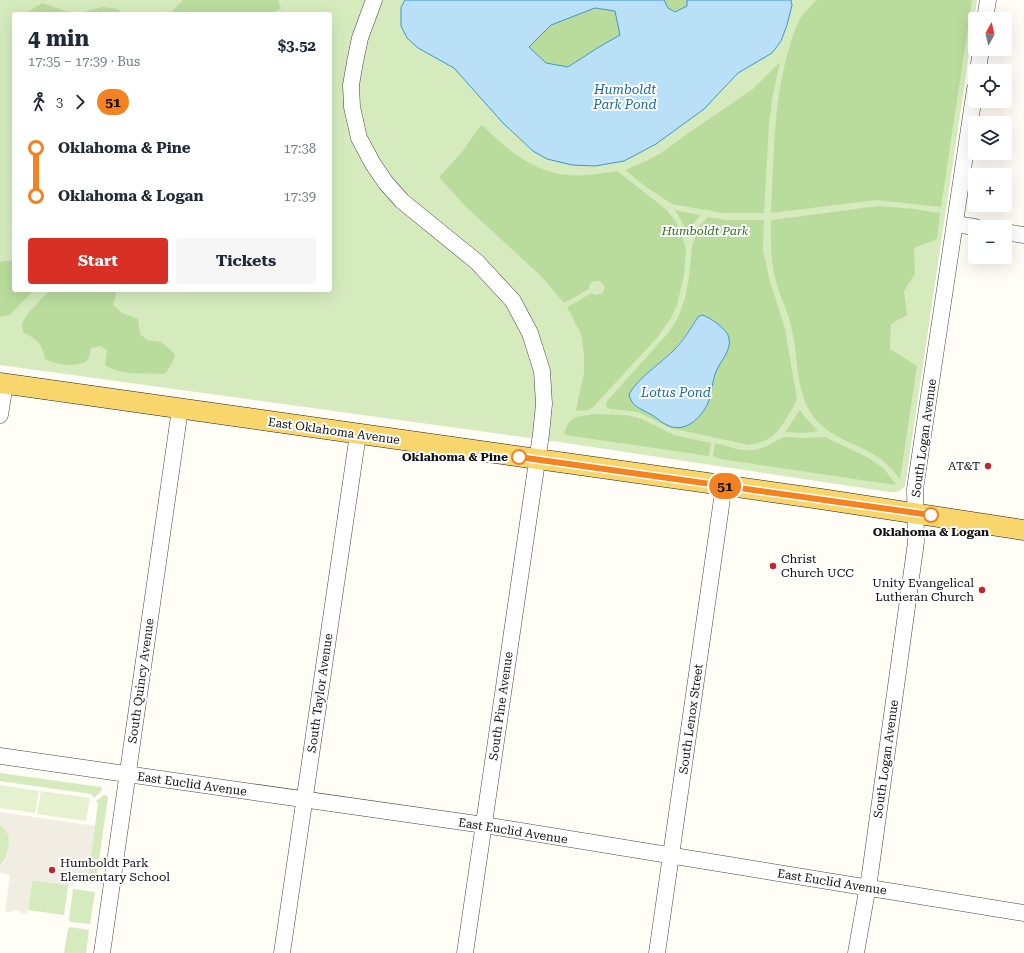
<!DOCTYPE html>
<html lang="en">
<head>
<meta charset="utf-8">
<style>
	:root { --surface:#fff; --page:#f6f6f7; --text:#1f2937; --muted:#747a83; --accent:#d93025 }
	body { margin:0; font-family:"Roboto Serif",serif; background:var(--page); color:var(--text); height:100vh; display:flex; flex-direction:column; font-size:15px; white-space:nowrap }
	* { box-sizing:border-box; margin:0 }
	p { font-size:13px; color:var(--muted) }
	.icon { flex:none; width:22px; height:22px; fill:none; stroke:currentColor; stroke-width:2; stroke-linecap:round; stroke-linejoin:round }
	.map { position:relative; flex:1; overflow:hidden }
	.drawer { position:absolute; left:12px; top:12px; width:320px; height:280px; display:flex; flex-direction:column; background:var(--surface); border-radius:4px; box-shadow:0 4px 16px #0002 }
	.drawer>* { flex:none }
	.badge { padding:0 8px; border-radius:13px; font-size:14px; line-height:26px }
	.needle { width:26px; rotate:8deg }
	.buttons { position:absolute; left:968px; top:12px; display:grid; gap:8px }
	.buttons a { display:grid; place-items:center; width:44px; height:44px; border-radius:4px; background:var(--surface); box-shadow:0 4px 16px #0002; font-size:20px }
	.map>.badge { position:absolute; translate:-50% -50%; box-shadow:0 0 0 2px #fff }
	.legs { display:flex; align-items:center; gap:6px; height:44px; padding:0 16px; font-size:13px }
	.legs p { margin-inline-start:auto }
	.headline { display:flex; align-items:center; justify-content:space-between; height:68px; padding:0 16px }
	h1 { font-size:22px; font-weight:700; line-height:30px }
	.primary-button { display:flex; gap:8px; margin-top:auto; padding:8px 16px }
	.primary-button a { flex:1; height:46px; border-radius:4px; background:var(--accent); color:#fff; font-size:16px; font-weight:700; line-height:46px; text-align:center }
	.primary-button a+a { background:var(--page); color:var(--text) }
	ul { padding:0 16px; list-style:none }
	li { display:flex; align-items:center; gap:14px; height:48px; font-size:15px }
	li i { display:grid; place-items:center; width:6px; height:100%; margin:0 5px; background:currentColor }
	li i::after { content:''; width:10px; height:10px; margin:-5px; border:3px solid; border-radius:50%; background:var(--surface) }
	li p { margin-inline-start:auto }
	li:first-child i { background:linear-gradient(#0000 50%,currentColor 0) }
	li:last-child i { background:linear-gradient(currentColor 50%,#0000 0) }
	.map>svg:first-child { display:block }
</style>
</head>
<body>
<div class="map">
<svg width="1024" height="953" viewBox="0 0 1024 953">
	<rect width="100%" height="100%" fill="#fffdf5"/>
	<path fill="#d5ebbd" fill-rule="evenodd" d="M 0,0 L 977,0 L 905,486 C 901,491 897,493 890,492 L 566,443 L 0,365 ZM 14,14 L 330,14 L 330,290 L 14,290 Z
		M 0,773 L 101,787 L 102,790 L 94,798 L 91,794 L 0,781 Z
		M 104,795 L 106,795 L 108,797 L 96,881 L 94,883 L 87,882 L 98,804 L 96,801 Z
		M 0,824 C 3,827 9,833 9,838 C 11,845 6,861 0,865 Z
		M 32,880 L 68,885 L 64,915 L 28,910 Z
		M 73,889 L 95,892 L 90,924 L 71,922 L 69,920 Z
		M 70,927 L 89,930 L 86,953 L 64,953 L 68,929 Z"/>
	<path fill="#b9dc9c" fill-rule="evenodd" d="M 183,0 L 278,0 L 281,8 L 272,14 L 169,14 Z
		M 664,0 L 687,0 L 687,6 L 675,12 L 668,8 Z
		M 817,0 L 972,0 L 941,207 L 876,200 L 771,213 C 774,160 773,104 788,52 C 791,42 794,30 799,21 C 803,13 811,6 817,0 Z
		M 42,3 L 75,14 L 103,7 L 117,9 L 124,14 L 25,14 Z
		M 595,8 L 615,11 L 620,35 L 599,47 L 568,67 L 546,63 L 529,47 L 551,25 Z
		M 780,62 L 773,94 L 769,124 L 764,213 L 723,213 L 672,204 L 646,187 L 625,170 L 646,161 L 661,153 L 687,134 L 753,89 Z
		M 481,125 L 484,127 C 508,150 533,172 568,175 C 584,177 601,173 617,171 L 667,210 L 676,222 L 682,236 L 686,249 L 684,275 L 677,305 L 671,318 L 657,338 L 593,407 L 588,410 L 578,411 L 576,410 L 584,373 L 584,354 L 581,334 L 567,307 L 592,293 L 595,295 L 602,294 L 604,290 L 605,287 L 600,281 C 594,280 589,282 589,289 L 564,303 L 542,277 L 465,206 L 440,178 L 440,176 L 462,152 Z
		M 879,206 L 914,209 L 940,213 L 937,239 L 914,248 L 915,274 L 904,291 L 907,315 L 891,324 L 890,349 L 917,366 L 900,479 C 893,470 886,462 876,456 C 858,444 834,439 818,422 C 795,398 799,361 792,330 C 789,313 780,297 776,281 C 770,261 771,241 771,220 Z
		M 675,210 L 700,215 L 693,224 L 688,236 L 683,224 Z
		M 708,217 L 726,220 L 764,220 L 763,250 L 769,278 L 785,329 L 797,399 C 794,406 790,412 786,419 C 776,435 769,442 749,445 L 670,428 L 638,412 L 611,409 L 607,408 L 606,404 L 608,400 L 669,332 L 678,318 L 685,298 L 689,277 L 692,247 L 698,227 ZM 698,317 L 727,351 L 715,373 L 709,402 L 668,426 L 655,417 L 635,406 L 650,370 L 675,349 Z
		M 14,260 L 14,290 L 34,290 L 10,315 L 0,317 L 0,262 Z
		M 50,290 C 58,290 65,290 73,290 C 81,290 91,295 98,290 L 116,290 L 116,294 L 113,305 L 122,313 L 138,319 L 140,334 L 147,340 L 161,342 L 175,354 C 173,363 170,368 164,374 C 144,373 122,376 105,365 L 107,350 L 100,346 L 91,348 L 90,354 L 86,362 C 73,367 58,365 45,359 C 42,342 37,340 23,332 L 22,323 L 29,312 Z
		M 800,410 L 804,416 L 818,431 L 804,433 L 785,432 Z
		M 594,414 L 626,415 L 635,417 L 644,420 L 674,435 L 711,443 L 709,456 L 565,435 L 564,434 C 570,415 577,417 594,414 Z
		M 784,437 L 805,438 L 825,437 L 869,458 L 884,469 L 895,483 L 895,485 L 721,459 L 713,456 L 715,443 C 731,447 746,454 761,448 C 769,446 776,440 784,437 Z"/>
	<path fill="#e6f2cf" d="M 0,785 L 39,791 L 35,813 L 0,808 Z
		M 41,791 L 90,798 L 86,821 L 37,814 Z"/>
	<path fill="#f1ede2" d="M 0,812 L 95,826 L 87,882 L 74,880 L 73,886 L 32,880 L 27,914 L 21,913 L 21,911 L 13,910 L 12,912 L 5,911 L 10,875 L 0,873 L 0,865 L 5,861 L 10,839 L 6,831 L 0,824 Z"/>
	<path fill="#b9e0f7" stroke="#3f96cf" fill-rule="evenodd" d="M 405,0 L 664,0 L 668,8 L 675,12 L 687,6 L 687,0 L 791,0 L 792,5 L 787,25 L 781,41 L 772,53 L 738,73 L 704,109 L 656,144 L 624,161 L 595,166 L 572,165 L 547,159 L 533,151 L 503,123 L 454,68 L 418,48 L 407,38 L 401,26 L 401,7 ZM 595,8 L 615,11 L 620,35 L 599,47 L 568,67 L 546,63 L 529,47 L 551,25 Z
		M 702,315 C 710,317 728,330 729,338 C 732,351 719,362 715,374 C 712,383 712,394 708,403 C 701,418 685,434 667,425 C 662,423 657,418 652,415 C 642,409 631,407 629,394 C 640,376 659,365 674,350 C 683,341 691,328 698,317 Z"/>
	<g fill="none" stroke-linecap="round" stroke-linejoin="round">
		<defs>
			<path id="minor" d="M 374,0 L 360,38 L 355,62 L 351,85 L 352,107 L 359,138 L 373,164 L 386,183 L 402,201 L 477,262 L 513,301 L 530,333 L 542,371 L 544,404 L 541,434 L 465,953
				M 985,19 L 988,0
				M 978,71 L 981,49
				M 955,224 L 975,227
				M 1005,232 L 1024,235
				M 0,415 L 5,384
				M 0,756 L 484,825 L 1024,913
				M 102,953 L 180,409
				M 282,953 L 358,434
				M 657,953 L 724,485
				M 856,953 L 870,874 L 916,542 L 915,489 L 975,89"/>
			<path id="major" d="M 0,383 L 821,499 L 1024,530"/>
		</defs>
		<use href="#minor" stroke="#444" stroke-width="17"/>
		<use href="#major" stroke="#222" stroke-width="21"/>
		<use href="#minor" stroke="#fff" stroke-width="16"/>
		<use href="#major" stroke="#f9d66b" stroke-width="20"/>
	</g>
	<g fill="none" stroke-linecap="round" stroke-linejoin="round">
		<defs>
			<path id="line-1" d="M 519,457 L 931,515"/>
		</defs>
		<use href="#line-1" stroke="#fff" stroke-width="9"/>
		<use href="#line-1" stroke="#f58220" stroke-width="6"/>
	</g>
	<g fill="#fff" stroke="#f58220" stroke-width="2">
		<circle cx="519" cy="457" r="7"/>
		<circle cx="931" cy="515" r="7"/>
	</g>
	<g fill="#c4262e" stroke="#fff" stroke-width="1.5">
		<circle cx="988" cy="466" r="4"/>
		<circle cx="773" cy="566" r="4"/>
		<circle cx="982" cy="590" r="4"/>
		<circle cx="52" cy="870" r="4"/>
	</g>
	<g text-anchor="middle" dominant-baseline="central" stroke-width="4" stroke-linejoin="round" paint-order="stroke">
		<g font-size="12" font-style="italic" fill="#2f6b1f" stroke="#fff">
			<text x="705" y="231">Humboldt Park</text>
		</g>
		<g font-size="12" fill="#111" stroke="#fff">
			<text transform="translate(334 431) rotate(8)">East Oklahoma Avenue</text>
			<text transform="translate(924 438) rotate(-82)">South Logan Avenue</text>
			<text transform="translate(141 681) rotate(-82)">South Quincy Avenue</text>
			<text transform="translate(320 693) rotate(-82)">South Taylor Avenue</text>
			<text transform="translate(501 706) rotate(-82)">South Pine Avenue</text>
			<text transform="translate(691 719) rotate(-82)">South Lenox Street</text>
			<text transform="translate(886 759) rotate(-82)">South Logan Avenue</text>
			<text transform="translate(192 784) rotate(8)">East Euclid Avenue</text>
			<text transform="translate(513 831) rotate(9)">East Euclid Avenue</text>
			<text transform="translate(832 882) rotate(9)">East Euclid Avenue</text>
		</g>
		<g font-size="12" font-weight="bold" fill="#111" stroke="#fff" text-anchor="end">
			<text x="508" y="457">Oklahoma &amp; Pine</text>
			<text x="931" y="532" text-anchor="middle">Oklahoma &amp; Logan</text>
		</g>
		<g font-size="12" fill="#111" stroke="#fff" text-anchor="end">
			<text x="980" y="466">AT&amp;T</text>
			<text x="781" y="559" text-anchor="start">Christ<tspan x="781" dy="14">Church UCC</tspan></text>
			<text x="974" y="583">Unity Evangelical<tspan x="974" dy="14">Lutheran Church</tspan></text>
			<text x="60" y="863" text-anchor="start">Humboldt Park<tspan x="60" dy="14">Elementary School</tspan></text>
		</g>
		<g font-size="13" font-style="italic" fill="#1768a6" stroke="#fff">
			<text x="625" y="89">Humboldt<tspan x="625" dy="15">Park Pond</tspan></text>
			<text x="676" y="392">Lotus Pond</text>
		</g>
	</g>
</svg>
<div class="buttons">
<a><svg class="needle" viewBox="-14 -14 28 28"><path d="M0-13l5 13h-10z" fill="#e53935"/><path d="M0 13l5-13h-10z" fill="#747a83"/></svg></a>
<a><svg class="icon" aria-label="locate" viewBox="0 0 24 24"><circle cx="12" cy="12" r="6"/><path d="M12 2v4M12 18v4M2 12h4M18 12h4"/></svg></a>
<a><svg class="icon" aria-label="layers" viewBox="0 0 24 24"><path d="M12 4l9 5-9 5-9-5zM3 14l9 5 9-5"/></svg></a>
<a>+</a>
<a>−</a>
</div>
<b class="badge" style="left:725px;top:486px;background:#f58220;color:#111">51</b>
<section class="drawer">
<div class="headline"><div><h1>4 min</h1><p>17:35 – 17:39 · Bus</p></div><b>$3.52</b></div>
<div class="legs"><svg class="icon" aria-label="walk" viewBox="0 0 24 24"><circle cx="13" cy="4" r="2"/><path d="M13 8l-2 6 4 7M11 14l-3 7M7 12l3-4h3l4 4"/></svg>3<svg class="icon" aria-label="forward" viewBox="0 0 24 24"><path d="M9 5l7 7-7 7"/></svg><b class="badge" style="background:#f58220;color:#111">51</b></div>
<ul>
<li><i style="color:#f58220"></i><b>Oklahoma &amp; Pine</b><p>17:38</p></li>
<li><i style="color:#f58220"></i><b>Oklahoma &amp; Logan</b><p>17:39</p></li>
</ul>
<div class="primary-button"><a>Start</a><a>Tickets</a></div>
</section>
</div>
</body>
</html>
